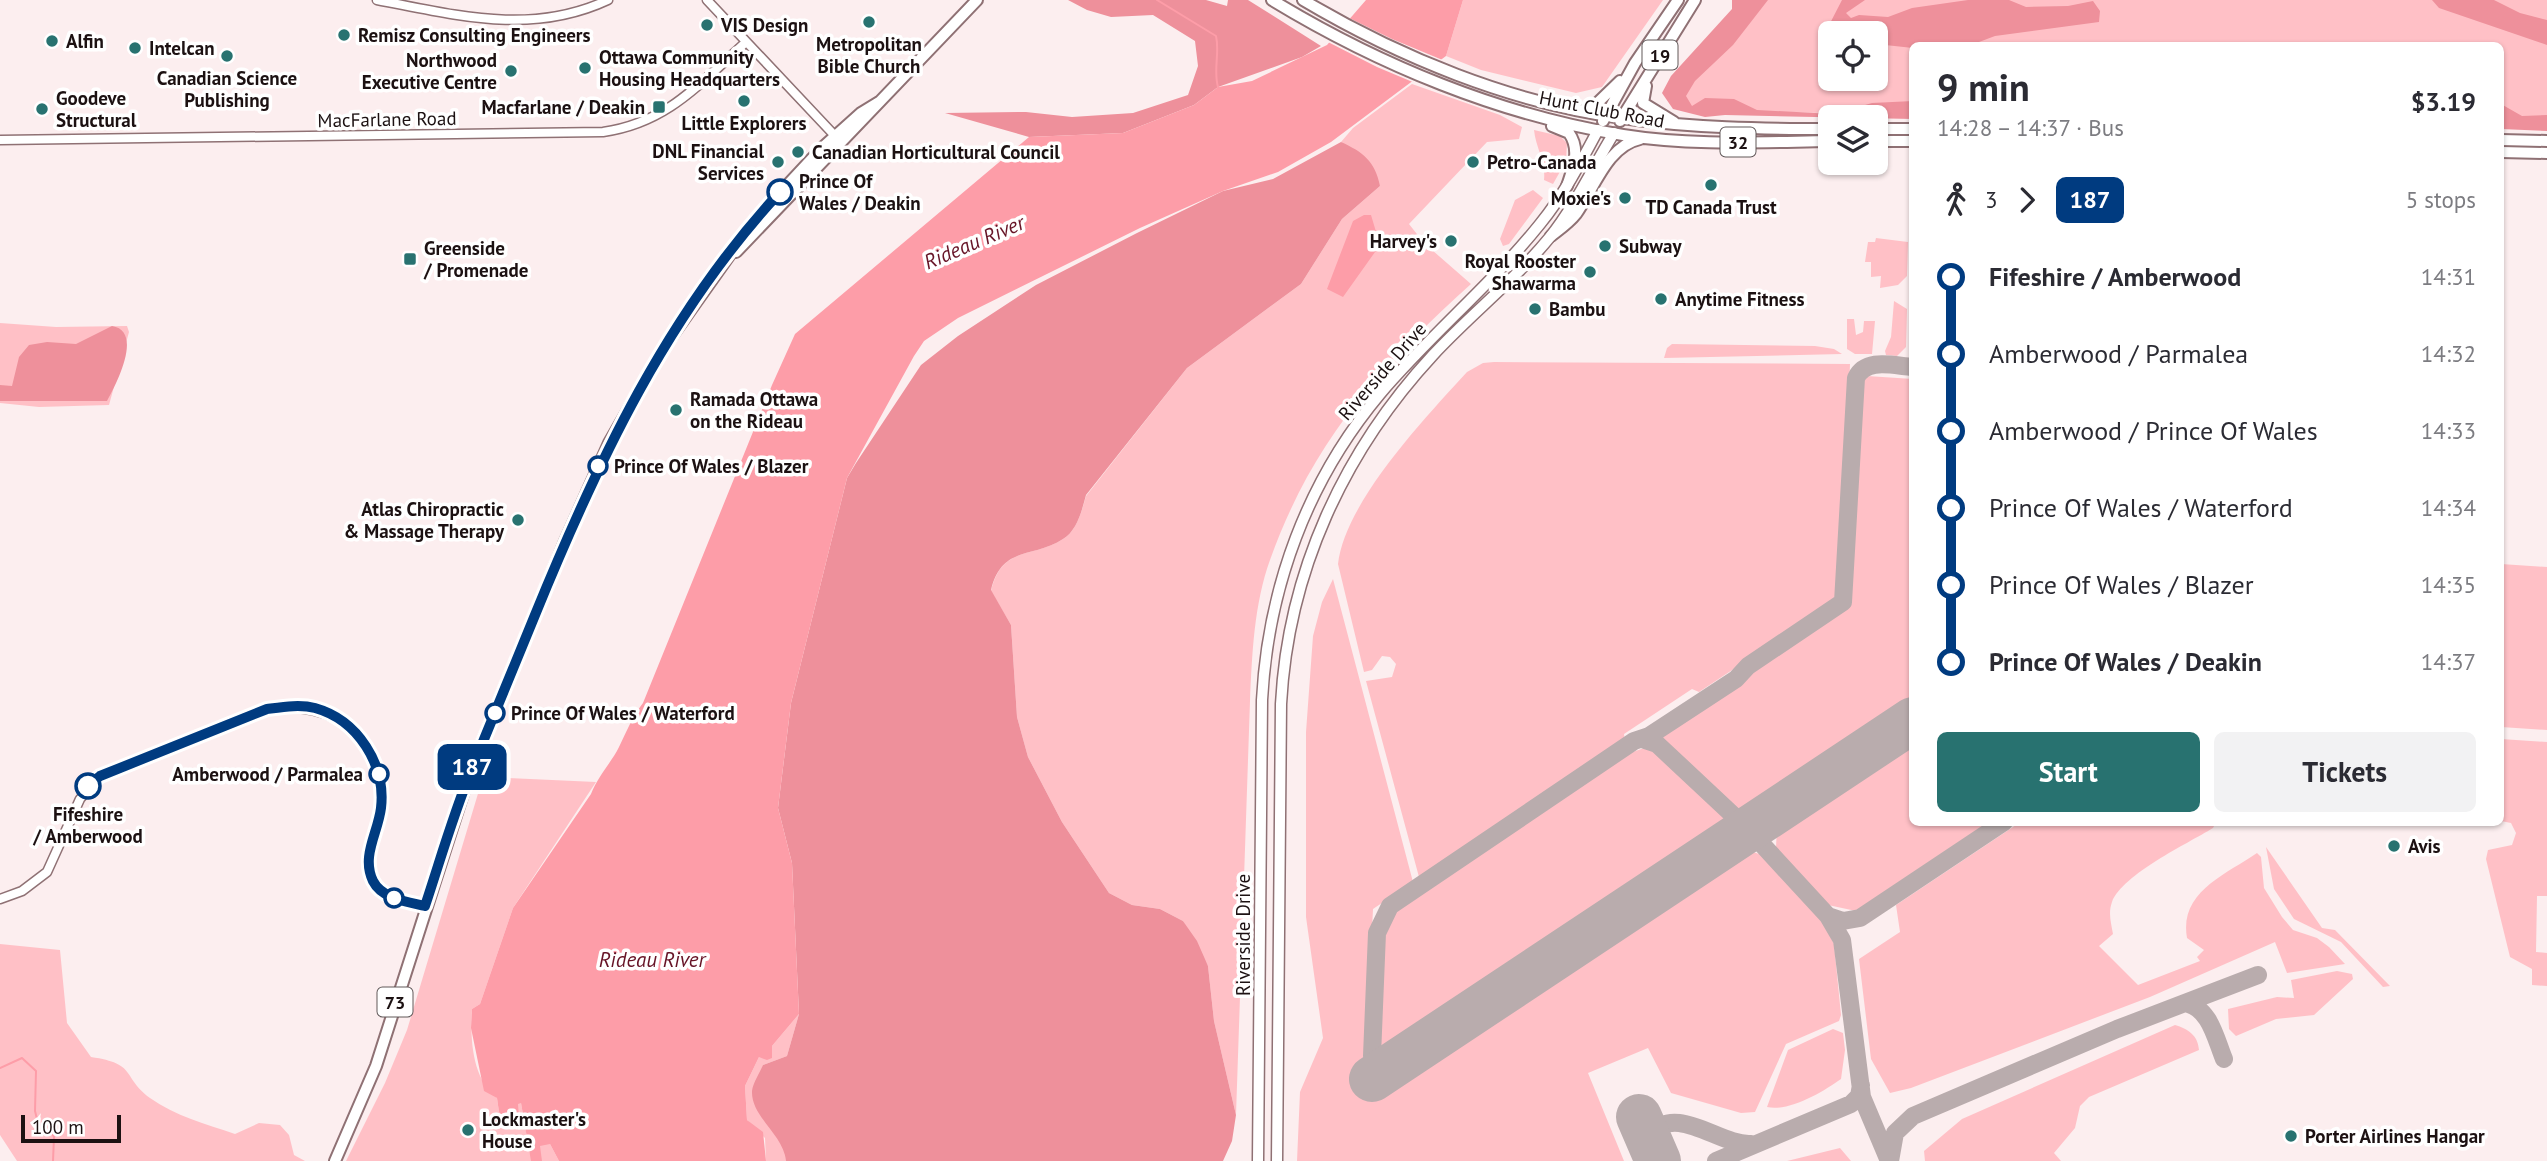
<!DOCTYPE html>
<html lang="en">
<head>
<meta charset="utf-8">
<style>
	:root { --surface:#fff; --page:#f2f2f3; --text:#2b2b33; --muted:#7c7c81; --accent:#287270 }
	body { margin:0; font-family:"PT Sans",sans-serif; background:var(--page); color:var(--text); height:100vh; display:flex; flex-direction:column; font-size:26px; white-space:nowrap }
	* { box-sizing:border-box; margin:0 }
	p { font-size:23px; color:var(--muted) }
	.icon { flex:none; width:38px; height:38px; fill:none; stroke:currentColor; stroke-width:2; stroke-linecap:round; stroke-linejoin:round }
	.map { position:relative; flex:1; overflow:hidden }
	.details { position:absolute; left:1909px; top:42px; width:595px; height:784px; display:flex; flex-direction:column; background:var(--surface); border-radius:10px; box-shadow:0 2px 5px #0004 }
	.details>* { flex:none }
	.badge { padding:0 14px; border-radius:10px; font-size:24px; line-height:46px }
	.controls { position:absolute; left:1818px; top:21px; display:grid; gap:14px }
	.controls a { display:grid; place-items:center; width:70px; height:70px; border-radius:10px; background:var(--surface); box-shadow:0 2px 5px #0004; font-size:35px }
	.scale { position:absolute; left:21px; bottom:18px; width:100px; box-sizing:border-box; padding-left:7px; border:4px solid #1c1112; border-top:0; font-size:19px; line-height:24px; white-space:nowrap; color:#1c1112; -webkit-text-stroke:5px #fff; paint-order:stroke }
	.map>.badge { position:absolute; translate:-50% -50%; box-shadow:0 0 0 4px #fff }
	.legs { display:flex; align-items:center; gap:10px; height:77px; padding:0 28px; font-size:23px }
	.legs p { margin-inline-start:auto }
	.summary { display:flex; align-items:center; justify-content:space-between; height:119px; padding:0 28px }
	h1 { font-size:38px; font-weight:700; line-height:52px }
	.primary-button { display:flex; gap:14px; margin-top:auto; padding:14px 28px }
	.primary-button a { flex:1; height:80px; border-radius:10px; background:var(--accent); color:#fff; font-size:28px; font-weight:700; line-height:80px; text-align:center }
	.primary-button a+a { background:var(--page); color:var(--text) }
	ul { padding:0 28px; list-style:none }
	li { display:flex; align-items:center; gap:24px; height:77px; font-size:26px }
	li i { display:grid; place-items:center; width:10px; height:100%; margin:0 9px; background:currentColor }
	li i::after { content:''; width:18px; height:18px; margin:-9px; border:5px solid; border-radius:50%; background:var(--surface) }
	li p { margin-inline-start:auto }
	li:first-child i { background:linear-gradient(#0000 50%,currentColor 0) }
	li:last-child i { background:linear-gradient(currentColor 50%,#0000 0) }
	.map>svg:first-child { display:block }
</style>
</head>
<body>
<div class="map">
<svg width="2547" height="1161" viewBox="0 0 2547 1161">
	<rect width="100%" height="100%" fill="#fceeef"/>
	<path fill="#ffc0c6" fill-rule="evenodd" d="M 1463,0 L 1663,0 L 1602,87 L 1576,93 L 1481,70 L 1446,56 Z
		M 1746,0 L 2547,0 L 2547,129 L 2501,128 L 2501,46 L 1913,46 L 1913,115 L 1695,110 L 1669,97 ZM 1830,33 L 1876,33 L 1876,79 L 1830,79 Z
		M 1412,84 L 1500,115 L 1522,127 L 1519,139 L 1487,142 L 1409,224 L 1424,243 L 1471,284 C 1380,366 1312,442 1270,560 C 1254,604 1252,655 1250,701 L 1236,1115 L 1214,1021 L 1208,966 L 1183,921 L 1160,909 L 1132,905 L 1109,893 L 1062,822 L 1028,757 L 1017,717 L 1011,625 L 991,591 C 1002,545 1031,559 1063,539 C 1077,531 1082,510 1086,496 L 1187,368 L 1301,284 L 1342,219 L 1380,186 L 1360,157 L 1341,142 L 1353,128 Z
		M 1534,130 L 1560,136 L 1567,143 L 1566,161 L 1553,184 L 1544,180 C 1546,161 1536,149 1534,130 Z
		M 1533,190 L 1543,198 L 1509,244 L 1503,246 L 1500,239 L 1515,200 Z
		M 1876,238 L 1908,242 L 1907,276 L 1898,285 L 1880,288 L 1881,276 L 1871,277 L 1871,262 L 1865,262 L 1868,242 L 1875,242 Z
		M 1894,301 L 1907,309 L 1906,347 L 1897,356 L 1886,355 L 1885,351 L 1891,337 Z
		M 1847,319 L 1854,319 L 1856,335 L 1863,332 L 1864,321 L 1875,321 L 1872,354 L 1855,354 L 1847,349 Z
		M 0,323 L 56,327 L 127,326 L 129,332 L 109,405 L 39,407 L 0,403 Z
		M 1672,344 L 1815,346 L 1834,349 L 1842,354 L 1664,358 L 1667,348 Z
		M 1494,362 L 1850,364 L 1842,588 L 1836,601 L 1699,692 L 1692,689 L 1624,734 L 1625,742 L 1419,877 L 1366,681 L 1392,677 L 1396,664 L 1390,657 L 1382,656 L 1372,670 L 1364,672 L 1338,564 C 1345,502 1425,418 1467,372 L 1483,363 Z
		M 1867,376 L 1913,379 L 1913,705 L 1748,813 L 1735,809 L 1663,741 L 1663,733 L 1851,604 L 1860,384 Z
		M 2501,564 L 2547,567 L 2547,730 L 2501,727 Z
		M 1333,579 L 1413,882 L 1373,909 L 1365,1071 L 1378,1090 L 1741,848 L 1765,856 L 1821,918 L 1834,944 L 1841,1015 L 1839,1021 L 1786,1044 L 1755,1112 L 1741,1113 L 1671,1093 L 1648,1048 L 1588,1073 L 1624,1161 L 1297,1161 L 1300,1092 L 1323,1038 L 1306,917 L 1306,732 L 1313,636 L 1322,602 Z
		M 1913,734 L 1913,822 L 1992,823 L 1856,911 L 1828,905 L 1776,848 L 1777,825 Z
		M 2501,739 L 2547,742 L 2547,896 L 2537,896 L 2536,952 L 2547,953 L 2547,986 L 2532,985 L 2532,969 L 2510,957 L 2486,859 L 2488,850 L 2512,845 L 2516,833 L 2511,823 L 2501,821 Z
		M 1650,746 L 1725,815 L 1731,826 L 1386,1057 L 1376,1049 L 1382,935 L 1397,907 L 1624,755 Z
		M 483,777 L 596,782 L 513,908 L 480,1004 L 472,1009 C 470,1039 472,1079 497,1098 L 499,1112 L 514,1118 L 518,1103 L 521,1103 L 530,1154 L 542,1144 L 550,1144 L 559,1161 L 346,1161 L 385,1083 L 407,1030 Z
		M 2216,822 L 2213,828 C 2187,844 2123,874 2112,902 C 2108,913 2111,923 2113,934 L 2099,946 L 2138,985 L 2200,961 L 2197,957 L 2204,950 L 2187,938 C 2179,892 2225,875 2257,853 L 2261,857 L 2264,888 L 2282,917 L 2293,930 L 2317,938 L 2329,947 L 2345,964 L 2287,973 L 2275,942 L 2150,997 L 1911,1088 L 1890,1093 L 1871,1059 L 1859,959 L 1900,932 L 1896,905 L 2019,823 Z
		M 2266,847 L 2322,928 L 2335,930 L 2390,986 L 2383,987 L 2341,942 L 2294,919 L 2274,889 Z
		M 0,944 L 60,950 L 67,1023 L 91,1057 C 138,1064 121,1076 150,1098 C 175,1116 206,1124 235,1134 L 259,1123 L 280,1125 L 289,1135 L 294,1155 L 305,1161 L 17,1161 L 0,1135 Z
		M 2337,971 L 2352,974 L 2353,979 L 2314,1015 L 2276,1019 L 2236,1036 L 2229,1029 L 2228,1009 L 2277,997 L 2294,998 L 2291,980 Z
		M 799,1014 L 787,1056 L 763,1065 L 756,1106 L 785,1148 L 786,1161 L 766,1161 L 765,1138 L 747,1120 L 745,1086 L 759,1057 L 772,1053 L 772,1046 Z
		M 2175,1025 C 2188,1029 2198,1035 2199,1050 L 2089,1097 L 2080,1106 L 2075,1128 L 2054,1153 L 2061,1161 L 1925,1161 L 1924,1151 L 1962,1119 Z
		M 1833,1029 L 1843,1033 L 1845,1050 L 1841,1079 C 1823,1092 1789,1112 1767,1107 L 1788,1050 Z
		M 1840,1148 L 1851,1161 L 1787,1161 Z"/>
	<path fill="#ee909b" d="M 1068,0 L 1206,0 L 1227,6 L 1228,0 L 1248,0 L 1321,46 L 1302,57 L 1218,87 L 1194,105 L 1123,133 L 1029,137 L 945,113 L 1026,112 L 1072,117 L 1133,113 L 1188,95 L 1198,66 L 1195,41 L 1153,15 L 1111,17 L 1087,10 Z
		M 1732,0 L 1768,0 L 1733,45 L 1695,81 L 1686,96 L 1692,106 L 1705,98 L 1734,99 L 1757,110 L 1834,114 L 1872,103 L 1913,101 L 1913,119 L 1725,115 L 1705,117 L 1673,109 L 1662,93 L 1671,76 L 1732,9 Z
		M 1842,0 L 1865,0 L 1846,13 L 1851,18 L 1859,15 L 1888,17 L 1912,8 L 1968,0 L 2009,0 L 2026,7 L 2068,6 L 2093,1 L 2100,11 L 2099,22 L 1995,36 L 1971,45 L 1913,46 L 1913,48 L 1876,44 L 1876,33 L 1830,33 L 1827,38 L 1826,31 Z
		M 2432,0 L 2494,0 L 2520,13 L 2547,20 L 2547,45 L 2439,8 Z
		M 2501,104 L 2522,116 L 2547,115 L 2547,131 L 2501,129 Z
		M 1341,142 C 1363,152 1375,161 1380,186 L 1342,219 L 1301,284 L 1187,368 L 1086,495 C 1082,510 1077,531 1063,539 C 1032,559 1002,545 991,590 L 1011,625 L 1017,717 L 1028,757 L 1062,822 L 1109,893 L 1132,905 L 1160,909 L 1183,921 L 1197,941 L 1208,966 L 1214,1021 L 1236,1115 L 1232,1141 L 1223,1161 L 786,1161 C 784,1135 751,1117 752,1091 C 753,1083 760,1072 763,1065 L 787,1056 L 799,1014 L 792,863 L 778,808 L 791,703 L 847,478 L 856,463 L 921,365 L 958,336 L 1036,285 L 1137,233 L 1223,191 L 1273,179 Z
		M 112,326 C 144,331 116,385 107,401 L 0,401 L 0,385 L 12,386 L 19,357 L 29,345 L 47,342 L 76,344 Z"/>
	<path fill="#fd9da8" d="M 1366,0 L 1463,0 L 1446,56 L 1331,142 L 1278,172 L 1223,191 L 1140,228 L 958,318 L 924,341 L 914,356 L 847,478 L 791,703 L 778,808 L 792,863 L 799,1014 L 772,1046 L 772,1058 L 767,1060 L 759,1057 L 745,1086 L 747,1120 L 763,1132 L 766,1161 L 559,1161 L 550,1144 L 540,1146 L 542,1161 L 531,1161 L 521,1103 L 518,1104 L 519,1118 L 504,1117 L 499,1112 L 497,1098 L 484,1091 L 471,1028 L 472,1009 L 480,1004 L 513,908 L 591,794 C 598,776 611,763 619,747 C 627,731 632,717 643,703 L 772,385 L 795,334 L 1029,137 L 1123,133 L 1194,105 L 1218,87 L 1252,81 L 1327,45 Z
		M 1364,215 L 1371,215 L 1380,245 L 1343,297 L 1327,289 L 1353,221 Z"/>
	<path fill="#fceeef" d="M 1347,17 L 1392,39 L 1445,61 L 1415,83 L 1377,67 L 1326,41 Z"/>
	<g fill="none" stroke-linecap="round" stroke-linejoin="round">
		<path stroke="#fd9da8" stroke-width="2" d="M 1157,0 L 1216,36 C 1220,53 1213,70 1218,87
			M 0,1068 L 22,1058 L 36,1071 L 35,1111 L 37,1119 L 50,1129 L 54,1137 L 53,1161"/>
		<path stroke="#b9acad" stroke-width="18" d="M 1642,739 L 1657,744 L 1735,817 C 1758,833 1792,797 1811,785
			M 1804,794 L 1828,778
			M 1676,879 C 1699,864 1730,833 1758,840 L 1828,916 L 1842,940 L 1862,1097 L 1889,1161
			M 1828,916 L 1843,921 L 1860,918 L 2004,822
			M 2185,1003 C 2210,1008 2215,1037 2224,1059
			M 1432,1037 L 1387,1065 L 1377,1062 L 1372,1056 L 1377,933 L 1390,906 L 1634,741 L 1649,736 L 1736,679 L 1748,666 L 1843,602 L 1856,378 C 1866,357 1894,366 1913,367
			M 1644,1161 C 1642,1151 1643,1142 1650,1134 C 1677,1103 1720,1146 1751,1144
			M 1716,1161 L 1851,1104 L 1859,1096 L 1861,1085
			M 1890,1161 L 1895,1133 L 1913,1116 L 2117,1029 L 2258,975"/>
		<path stroke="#b9acad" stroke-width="46" d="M 1372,1079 L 1913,720
			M 1639,1117 L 1658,1161"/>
		<defs>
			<path id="tertiary" d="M 377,0 C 456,15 531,36 608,0
				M 707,0 L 837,138
				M 0,140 L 603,132 C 667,123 699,84 745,43
				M 0,899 L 22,891 L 47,872 L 80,799 L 100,776 L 267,709 C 331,699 389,738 381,808 C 378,833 361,856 373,881 C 382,899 408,902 425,906"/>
			<path id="secondary" d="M 1258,1161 L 1262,700 C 1268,588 1307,481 1380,394 C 1430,335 1491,285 1540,224 C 1563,196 1581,162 1598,130
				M 1277,1161 L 1281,704 C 1288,572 1344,451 1433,355 C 1471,314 1515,280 1550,237 C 1575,206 1593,167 1614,133"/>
			<path id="primary" d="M 1272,0 C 1379,65 1500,115 1623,135 C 1691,146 1762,142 1830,141
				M 1303,0 C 1399,57 1511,103 1622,118 C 1692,128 1761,129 1830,129
				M 1646,86 L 1643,103 L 1674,122
				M 1588,112 L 1620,81
				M 1603,121 L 1635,63 L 1678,0
				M 1620,121 L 1695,0
				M 1552,126 L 1569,133 C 1581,150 1573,168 1567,186
				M 1876,129 L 1913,129
				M 2501,140 L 2547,141
				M 1876,141 L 1913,141
				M 2501,152 L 2547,153
				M 1551,236 C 1560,229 1569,223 1576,214 C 1594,189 1607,146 1640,139
				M 736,252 L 977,0
				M 335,1161 L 376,1066 L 470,772 L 566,539 L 609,443 L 665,346 L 753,222 L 822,148 L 861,113 L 879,102"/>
		</defs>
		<use href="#tertiary" stroke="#8f7174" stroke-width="11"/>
		<use href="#secondary" stroke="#8f7174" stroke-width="13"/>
		<use href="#primary" stroke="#8f7174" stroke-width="14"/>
		<use href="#tertiary" stroke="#fff" stroke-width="8"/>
		<use href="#secondary" stroke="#fff" stroke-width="10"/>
		<use href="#primary" stroke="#fff" stroke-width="10"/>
	</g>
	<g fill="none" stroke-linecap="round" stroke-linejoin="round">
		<defs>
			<path id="line-1" d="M 88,786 L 100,776 L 267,709 C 282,707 300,704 315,708 C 358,720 386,765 381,808 C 378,833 361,856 373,881 C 382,899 408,902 425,906 C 440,861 453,815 471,771 C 492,719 514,667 535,615 C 597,463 667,314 780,192"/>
		</defs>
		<use href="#line-1" stroke="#fff" stroke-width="16"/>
		<use href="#line-1" stroke="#003b80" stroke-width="10"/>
	</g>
	<g fill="#287270" stroke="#fff" stroke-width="2.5">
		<circle cx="869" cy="22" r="7"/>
		<circle cx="707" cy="25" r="7"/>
		<circle cx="344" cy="35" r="7"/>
		<circle cx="52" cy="41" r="7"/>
		<circle cx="135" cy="48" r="7"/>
		<circle cx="227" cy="56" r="7"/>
		<circle cx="585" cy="68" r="7"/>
		<circle cx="511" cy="71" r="7"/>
		<circle cx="744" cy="101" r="7"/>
		<rect x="652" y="100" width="14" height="14" rx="3.5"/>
		<circle cx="42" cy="109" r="7"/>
		<circle cx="798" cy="152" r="7"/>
		<circle cx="778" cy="162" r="7"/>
		<circle cx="1473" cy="162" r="7"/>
		<circle cx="1711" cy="185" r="7"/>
		<circle cx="1625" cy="198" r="7"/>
		<circle cx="1451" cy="241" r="7"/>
		<circle cx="1605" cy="246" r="7"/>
		<rect x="403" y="252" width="14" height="14" rx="3.5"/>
		<circle cx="1590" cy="272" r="7"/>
		<circle cx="1661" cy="299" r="7"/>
		<circle cx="1535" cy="309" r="7"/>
		<circle cx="676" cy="410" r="7"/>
		<circle cx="518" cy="520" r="7"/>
		<circle cx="2394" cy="846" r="7"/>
		<circle cx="468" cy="1130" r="7"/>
		<circle cx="2291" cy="1136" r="7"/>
	</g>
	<g fill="#fff" stroke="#003b80" stroke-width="3.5">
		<circle cx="780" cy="192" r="12"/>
		<circle cx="598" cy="466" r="9"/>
		<circle cx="495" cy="713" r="9"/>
		<circle cx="379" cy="774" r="9"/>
		<circle cx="88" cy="786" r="12"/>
		<circle cx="394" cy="898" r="9"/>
	</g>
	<g text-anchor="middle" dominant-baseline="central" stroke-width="7" stroke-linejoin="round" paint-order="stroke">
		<g fill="#fff" stroke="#605859" stroke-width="2">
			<rect x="1642.5" y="40.5" width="35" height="29" rx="5"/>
			<rect x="1720.5" y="127.5" width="35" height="29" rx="5"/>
			<rect x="377.5" y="987.5" width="35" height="29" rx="5"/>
		</g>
		<g font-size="18" font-weight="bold" fill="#1c1112">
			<text x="1660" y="55">19</text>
			<text x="1738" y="142">32</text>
			<text x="395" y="1002">73</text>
		</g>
		<g font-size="19" font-weight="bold" fill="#1c1112" stroke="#fff" text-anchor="start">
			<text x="721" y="25">VIS Design</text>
			<text x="358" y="35">Remisz Consulting Engineers</text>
			<text x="66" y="41">Alfin</text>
			<text x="869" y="44" text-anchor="middle">Metropolitan<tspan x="869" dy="22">Bible Church</tspan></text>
			<text x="149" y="48">Intelcan</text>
			<text x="599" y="57">Ottawa Community<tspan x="599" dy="22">Housing Headquarters</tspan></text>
			<text x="497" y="60" text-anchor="end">Northwood<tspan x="497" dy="22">Executive Centre</tspan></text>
			<text x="227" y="78" text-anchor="middle">Canadian Science<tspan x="227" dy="22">Publishing</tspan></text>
			<text x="56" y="98">Goodeve<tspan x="56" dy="22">Structural</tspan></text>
			<text x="645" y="107" text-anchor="end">Macfarlane / Deakin</text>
			<text x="744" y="123" text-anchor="middle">Little Explorers</text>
			<text x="764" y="151" text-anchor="end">DNL Financial<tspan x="764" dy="22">Services</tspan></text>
			<text x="812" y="152">Canadian Horticultural Council</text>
			<text x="1487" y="162">Petro-Canada</text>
			<text x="1611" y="198" text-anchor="end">Moxie's</text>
			<text x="1711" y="207" text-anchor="middle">TD Canada Trust</text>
			<text x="1437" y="241" text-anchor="end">Harvey's</text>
			<text x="1619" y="246">Subway</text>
			<text x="424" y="248">Greenside<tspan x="424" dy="22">/ Promenade</tspan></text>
			<text x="1576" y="261" text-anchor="end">Royal Rooster<tspan x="1576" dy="22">Shawarma</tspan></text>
			<text x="1675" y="299">Anytime Fitness</text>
			<text x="1549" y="309">Bambu</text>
			<text x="690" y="399">Ramada Ottawa<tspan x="690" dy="22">on the Rideau</tspan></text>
			<text x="504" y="509" text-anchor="end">Atlas Chiropractic<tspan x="504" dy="22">&amp; Massage Therapy</tspan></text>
			<text x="2408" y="846">Avis</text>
			<text x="482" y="1119">Lockmaster's<tspan x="482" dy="22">House</tspan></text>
			<text x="2305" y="1136">Porter Airlines Hangar</text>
		</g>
		<g font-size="19" fill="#1c1112" stroke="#fff">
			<text transform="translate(1602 109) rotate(11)">Hunt Club Road</text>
			<text transform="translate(387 119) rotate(-1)">MacFarlane Road</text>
			<text transform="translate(1382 371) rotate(-49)">Riverside Drive</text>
			<text transform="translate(1243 935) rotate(-90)">Riverside Drive</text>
		</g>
		<g font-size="19" font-weight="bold" fill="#1c1112" stroke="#fff" text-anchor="start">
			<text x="799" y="181">Prince Of<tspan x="799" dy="22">Wales / Deakin</tspan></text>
			<text x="614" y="466">Prince Of Wales / Blazer</text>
			<text x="511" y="713">Prince Of Wales / Waterford</text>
			<text x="363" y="774" text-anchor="end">Amberwood / Parmalea</text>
			<text x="88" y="814" text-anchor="middle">Fifeshire<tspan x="88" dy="22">/ Amberwood</tspan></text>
		</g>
		<g font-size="21" font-style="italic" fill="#671427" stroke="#fff">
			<text transform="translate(974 242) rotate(-23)">Rideau River</text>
			<text x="652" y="959">Rideau River</text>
		</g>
	</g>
</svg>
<div class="controls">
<a><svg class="icon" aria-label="locate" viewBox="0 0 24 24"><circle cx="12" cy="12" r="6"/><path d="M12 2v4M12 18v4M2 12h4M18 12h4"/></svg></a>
<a><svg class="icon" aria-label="layers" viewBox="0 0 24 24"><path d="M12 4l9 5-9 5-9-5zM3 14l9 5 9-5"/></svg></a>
</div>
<div class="scale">100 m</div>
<b class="badge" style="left:472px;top:767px;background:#003b80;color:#fff">187</b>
<section class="details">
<div class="summary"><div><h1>9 min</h1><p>14:28 – 14:37 · Bus</p></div><b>$3.19</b></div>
<div class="legs"><svg class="icon" aria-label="walk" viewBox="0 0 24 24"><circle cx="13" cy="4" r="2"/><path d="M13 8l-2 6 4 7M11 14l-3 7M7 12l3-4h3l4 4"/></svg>3<svg class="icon" aria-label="forward" viewBox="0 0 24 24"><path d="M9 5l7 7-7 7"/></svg><b class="badge" style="background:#003b80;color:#fff">187</b><p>5 stops</p></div>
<ul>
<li><i style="color:#003b80"></i><b>Fifeshire / Amberwood</b><p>14:31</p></li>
<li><i style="color:#003b80"></i><span>Amberwood / Parmalea</span><p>14:32</p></li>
<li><i style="color:#003b80"></i><span>Amberwood / Prince Of Wales</span><p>14:33</p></li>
<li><i style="color:#003b80"></i><span>Prince Of Wales / Waterford</span><p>14:34</p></li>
<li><i style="color:#003b80"></i><span>Prince Of Wales / Blazer</span><p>14:35</p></li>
<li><i style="color:#003b80"></i><b>Prince Of Wales / Deakin</b><p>14:37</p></li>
</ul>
<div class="primary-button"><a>Start</a><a>Tickets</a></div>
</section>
</div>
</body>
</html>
